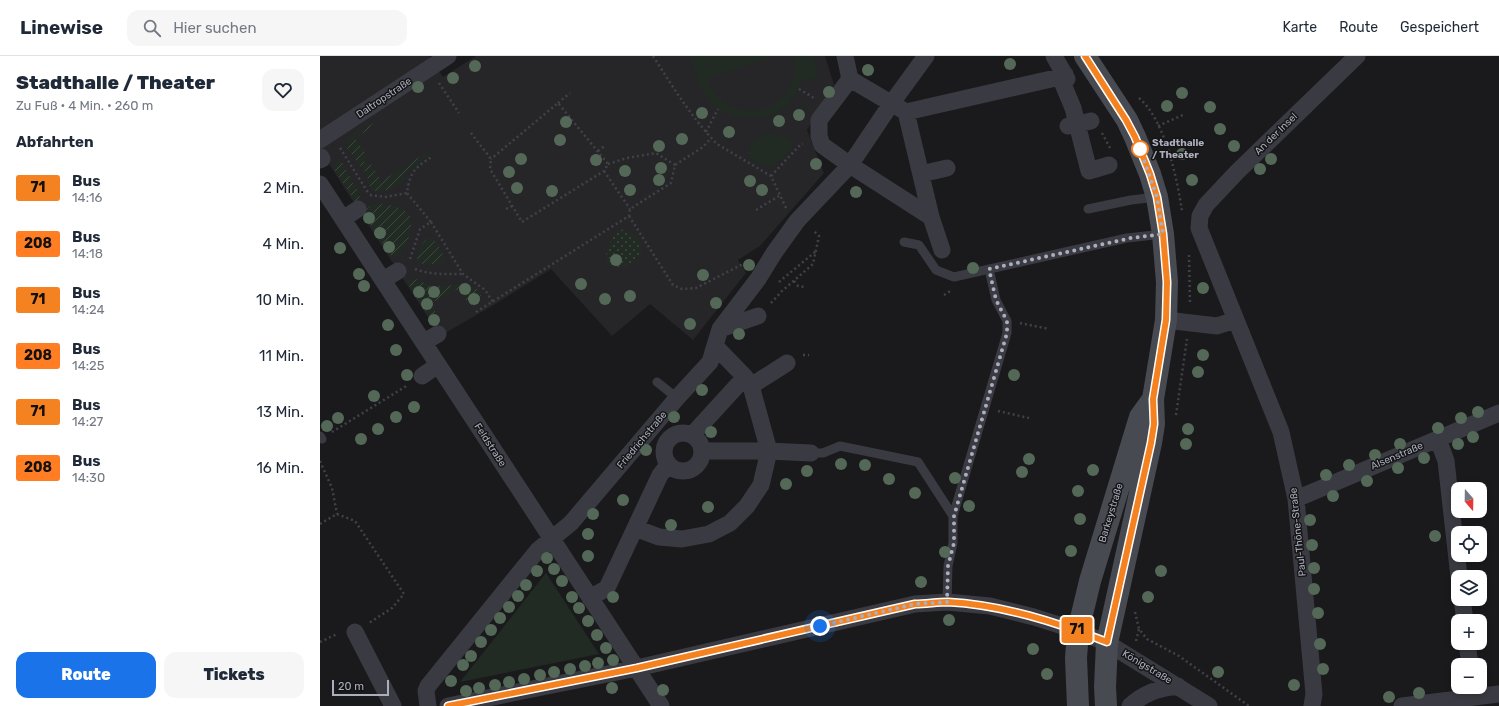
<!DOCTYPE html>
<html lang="de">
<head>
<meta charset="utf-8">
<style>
	:root { --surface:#fff; --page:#f6f6f7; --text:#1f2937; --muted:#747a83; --line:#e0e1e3; --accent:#1a73e8 }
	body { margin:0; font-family:Rubik,sans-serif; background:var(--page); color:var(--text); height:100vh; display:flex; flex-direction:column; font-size:15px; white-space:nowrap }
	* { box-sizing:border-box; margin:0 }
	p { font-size:13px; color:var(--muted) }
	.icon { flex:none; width:22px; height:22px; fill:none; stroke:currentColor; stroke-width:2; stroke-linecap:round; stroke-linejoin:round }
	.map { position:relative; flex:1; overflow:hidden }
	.drawer { display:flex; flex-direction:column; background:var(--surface); width:320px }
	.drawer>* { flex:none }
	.badge { padding:0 8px; border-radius:3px; font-size:14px; line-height:26px }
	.needle { width:26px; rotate:160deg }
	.controls { position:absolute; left:1131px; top:426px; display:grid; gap:8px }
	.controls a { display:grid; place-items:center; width:36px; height:36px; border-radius:8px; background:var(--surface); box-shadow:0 2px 6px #0003; font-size:20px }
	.scale { position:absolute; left:12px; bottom:10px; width:57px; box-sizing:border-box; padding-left:4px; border:2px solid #abafbc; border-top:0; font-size:11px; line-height:14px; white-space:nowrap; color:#abafbc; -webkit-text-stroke:3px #151517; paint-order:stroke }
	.you { position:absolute; width:20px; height:20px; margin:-10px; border:3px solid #fff; border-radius:50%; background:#1a73e8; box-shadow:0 0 0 6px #1a73e833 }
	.map>.badge { position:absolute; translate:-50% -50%; box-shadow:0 0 0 2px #fff }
	h2 { padding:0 16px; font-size:15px; line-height:36px }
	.round { display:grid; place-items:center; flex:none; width:42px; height:42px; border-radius:12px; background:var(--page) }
	.summary { display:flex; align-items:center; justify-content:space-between; height:68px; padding:0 16px }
	h1 { font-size:19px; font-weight:800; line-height:30px }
	.primary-button { display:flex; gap:8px; margin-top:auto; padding:8px 16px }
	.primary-button a { flex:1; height:46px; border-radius:12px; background:var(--accent); color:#fff; font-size:16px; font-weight:800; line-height:46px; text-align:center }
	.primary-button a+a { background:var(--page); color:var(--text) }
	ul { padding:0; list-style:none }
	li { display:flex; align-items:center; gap:12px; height:56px; padding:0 16px }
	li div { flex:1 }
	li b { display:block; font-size:15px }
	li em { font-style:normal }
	li .badge { min-width:44px; font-weight:700; text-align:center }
	header { display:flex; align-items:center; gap:24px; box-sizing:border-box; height:56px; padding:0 20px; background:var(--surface); border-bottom:1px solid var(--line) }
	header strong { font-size:19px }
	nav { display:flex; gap:22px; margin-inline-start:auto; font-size:14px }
	.search { width:280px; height:36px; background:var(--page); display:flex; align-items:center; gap:10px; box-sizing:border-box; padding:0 14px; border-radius:12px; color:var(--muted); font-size:15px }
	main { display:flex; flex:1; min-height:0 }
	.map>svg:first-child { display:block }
</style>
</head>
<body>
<header>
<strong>Linewise</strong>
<div class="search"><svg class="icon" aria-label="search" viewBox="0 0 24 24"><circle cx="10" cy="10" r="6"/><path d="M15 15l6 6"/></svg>Hier suchen</div>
<nav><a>Karte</a><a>Route</a><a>Gespeichert</a></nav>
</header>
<main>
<section class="drawer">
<div class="summary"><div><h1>Stadthalle / Theater</h1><p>Zu Fuß · 4 Min. · 260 m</p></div><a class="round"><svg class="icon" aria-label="heart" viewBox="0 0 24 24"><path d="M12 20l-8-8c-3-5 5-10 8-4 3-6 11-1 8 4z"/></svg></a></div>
<h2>Abfahrten</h2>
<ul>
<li><span class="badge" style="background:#f58220;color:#111">71</span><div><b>Bus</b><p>14:16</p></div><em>2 Min.</em></li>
<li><span class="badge" style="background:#ff7d23;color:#111">208</span><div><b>Bus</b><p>14:18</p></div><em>4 Min.</em></li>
<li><span class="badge" style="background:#f58220;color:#111">71</span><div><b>Bus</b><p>14:24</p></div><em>10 Min.</em></li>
<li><span class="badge" style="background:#ff7d23;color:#111">208</span><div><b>Bus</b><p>14:25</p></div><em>11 Min.</em></li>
<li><span class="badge" style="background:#f58220;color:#111">71</span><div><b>Bus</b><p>14:27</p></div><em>13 Min.</em></li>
<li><span class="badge" style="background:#ff7d23;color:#111">208</span><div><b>Bus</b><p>14:30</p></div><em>16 Min.</em></li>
</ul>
<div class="primary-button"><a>Route</a><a>Tickets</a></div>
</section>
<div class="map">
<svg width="1179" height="650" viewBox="0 0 1179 650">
	<defs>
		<pattern id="park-dots" width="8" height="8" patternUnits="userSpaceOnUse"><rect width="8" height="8" fill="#212b23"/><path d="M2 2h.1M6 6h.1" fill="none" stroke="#3f4741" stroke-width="1.8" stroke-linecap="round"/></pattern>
		<pattern id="garden-furrows" width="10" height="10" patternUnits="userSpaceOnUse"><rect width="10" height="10" fill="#212b23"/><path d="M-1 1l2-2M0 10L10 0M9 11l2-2" fill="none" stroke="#3f4741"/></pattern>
	</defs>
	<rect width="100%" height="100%" fill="#1a1a1c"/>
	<path fill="#262629" d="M 0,0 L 109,0 L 123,21 L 156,0 L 505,0 L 514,29 L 487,74 L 504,117 L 440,190 L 418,204 L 426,217 L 373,284 L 330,248 L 292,280 L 231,213 L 172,250 L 120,280 L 0,94 Z"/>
	<path fill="#212b23" d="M 370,0 L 455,0 L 387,23 C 407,76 482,59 475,0 L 493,0 L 499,20 L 483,25 C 477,36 471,48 461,54 C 438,68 408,65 390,45 C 379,32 375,15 370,0 Z
		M 451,77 L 469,83 L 473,88 C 469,107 436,118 427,97 C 430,85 440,79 451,77 Z
		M 226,517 L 279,598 L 140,626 Z"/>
	<path fill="url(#park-dots)" d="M 304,173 C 352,197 285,228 286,200 C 287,192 292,183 296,176 Z"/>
	<path fill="url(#garden-furrows)" d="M 54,67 L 55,69 L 35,82 L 46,98 L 44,106 L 51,108 L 62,125 L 109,95 L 111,98 L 97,108 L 86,118 L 83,124 L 73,132 L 59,136 L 53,134 L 50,130 L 46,117 L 27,92 L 28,83 Z
		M 19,106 L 22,106 C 26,112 29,119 32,126 C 36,132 39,135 40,143 L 36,147 L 13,112 L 14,109 Z
		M 56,148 C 67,148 84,150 91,161 C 92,171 88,196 76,199 C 74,200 72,199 70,199 L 44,159 C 46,152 49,150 56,148 Z
		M 109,182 C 117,184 122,194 124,202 L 122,206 C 111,209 91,212 99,195 C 101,189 104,185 109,182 Z
		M 94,223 C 100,223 104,228 111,230 C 123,233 163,220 161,244 L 156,251 C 146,249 144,240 140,232 L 111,247 L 119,263 L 118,269 L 115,269 L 88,228 L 89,224 Z"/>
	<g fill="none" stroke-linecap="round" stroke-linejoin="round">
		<path stroke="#404249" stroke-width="2.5" stroke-dasharray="2 3" stroke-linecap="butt" d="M 333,0 C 353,31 371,61 397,88 L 451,120 L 466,152
			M 119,27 L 139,57
			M 479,33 L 494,42
			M 819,42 C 845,64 857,122 862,155
			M 238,47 L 250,37
			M 838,70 L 863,59
			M 386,76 L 398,53
			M 151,77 L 171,103 L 170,113 L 202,166 L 284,115 L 288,108 L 238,47 L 171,103
			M 782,77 L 790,92
			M 20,92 L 49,138
			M 278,95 L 286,89
			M 288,108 L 307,102 L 336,97 L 355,109
			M 284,115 L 310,153
			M 451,120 L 480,89 L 483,88
			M 50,139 L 65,141 L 87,137
			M 186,153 L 192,150
			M 436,154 L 459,140
			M 309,160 L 353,229 L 362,233 L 376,232 L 427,206
			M 111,166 L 143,218 L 165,234 L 173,246
			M 869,199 L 870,248
			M 90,203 L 100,173 L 111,166 L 87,137 C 90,115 95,112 113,100
			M 95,213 C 110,219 127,218 143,218
			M 474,225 L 478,230 L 484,231
			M 459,226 L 495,196
			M 624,239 L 632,234
			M 451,247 L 462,235 L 493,208 L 499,180 L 493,174
			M 156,256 L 309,160 L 310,153 L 351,127 L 355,109 L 383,91 L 391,82
			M 700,267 L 729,273
			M 483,299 L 489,299
			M 678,355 L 709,362
			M 856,359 L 867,283
			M 12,376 L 88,329
			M 0,405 L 12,432 L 17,458
			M 17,458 L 35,465 L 84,538 L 72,552 L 49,567
			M 0,468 L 17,458
			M 815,556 L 819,573 L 827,583 L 859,600 L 929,650
			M 816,585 L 819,573
			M 0,586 L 17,578"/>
		<path stroke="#3a3b42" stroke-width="9" d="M 768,153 L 811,144 L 837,141
			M 584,186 L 599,189 L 616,214 L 634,221 L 807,182 L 843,178
			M 337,326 L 357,342
			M 0,380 L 2,383
			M 491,397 L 503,397 L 520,390 L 598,406 L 633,460
			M 627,546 L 628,510 L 633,487 L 633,460 L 687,277 L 687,265 L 676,244 L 669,213"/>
		<path stroke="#3a3b42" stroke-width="17" d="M 525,0 L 530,23 L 586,56 L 611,161
			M 734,0 L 747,23
			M 740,21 L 753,52 L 769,115 L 789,109
			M 530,23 L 499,64 L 499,80 L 502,89 L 530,109 L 611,161 L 622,194
			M 586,56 L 740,21 L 745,18
			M 748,70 L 771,65
			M 0,84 L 128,0
			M 0,104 L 2,103 L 1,101
			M 601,118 L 627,112
			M 0,128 L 341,650
			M 23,163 L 38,153
			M 63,224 L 78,215
			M 846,264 L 897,270 L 915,264
			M 400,273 L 438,260
			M 104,286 L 118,278
			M 102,320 L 118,309
			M 431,330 L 467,307
			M344 396a19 19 0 1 1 38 0a19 19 0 1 1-38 0Z
			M 372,379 L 425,321
			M 1118,383 L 1126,405 L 1139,521
			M 382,395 L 449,395 L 491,397
			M 976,443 L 1179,357
			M 315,472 L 339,481 L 362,483 L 389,478 L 410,467 L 427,450 L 441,429 L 449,395 L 431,330 L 425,321 L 395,290
			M 270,542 L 287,532 L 340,419 L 348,409
			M 1142,543 L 1145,565
			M 35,576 L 73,650
			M 1147,587 L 1150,609
			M 108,650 L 106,635 L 108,630 L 218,494 L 251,467 L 357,342 L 390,306 L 400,273 L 438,223 L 454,197 L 477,165 L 530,109 L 571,48 L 606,0
			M 128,650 L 317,612 L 595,548 L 627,546 L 670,550 L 714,561 L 758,575 L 787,587 L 889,650
			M 810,650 C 824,637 839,632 858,630
			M 992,650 L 994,638 L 976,443 L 961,376 L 879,172 L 880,160 L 886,149 L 917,116 L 1037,0
			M 1082,650 L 1179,638"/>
		<path stroke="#484a52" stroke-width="22" d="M 765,0 L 807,64 L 815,81 L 830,118 L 837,141 L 843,178 L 847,226 L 846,264 L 833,343 L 834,368 L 831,387 L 787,587 L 785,631 L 786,650
			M 758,650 L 756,602 L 758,575 L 770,525 L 820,361 L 833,343"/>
	</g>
	<g fill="#536857">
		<circle cx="690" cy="8" r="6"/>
		<circle cx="155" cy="10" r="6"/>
		<circle cx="548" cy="14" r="6"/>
		<circle cx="133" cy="22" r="6"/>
		<circle cx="98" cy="31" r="6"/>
		<circle cx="509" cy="36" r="6"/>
		<circle cx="862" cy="37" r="6"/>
		<circle cx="847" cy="50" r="6"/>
		<circle cx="890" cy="51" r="6"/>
		<circle cx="382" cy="57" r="6"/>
		<circle cx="479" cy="59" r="6"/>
		<circle cx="459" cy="65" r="6"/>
		<circle cx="246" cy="66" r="6"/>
		<circle cx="900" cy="73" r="6"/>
		<circle cx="409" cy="76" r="6"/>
		<circle cx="362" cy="83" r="6"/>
		<circle cx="240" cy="84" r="6"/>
		<circle cx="339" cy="90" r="6"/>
		<circle cx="914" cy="90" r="6"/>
		<circle cx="862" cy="98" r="6"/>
		<circle cx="201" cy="103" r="6"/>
		<circle cx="951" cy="103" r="6"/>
		<circle cx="276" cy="104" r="6"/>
		<circle cx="496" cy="108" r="6"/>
		<circle cx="341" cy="112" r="6"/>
		<circle cx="940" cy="113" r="6"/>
		<circle cx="305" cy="115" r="6"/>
		<circle cx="189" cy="116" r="6"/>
		<circle cx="339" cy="124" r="6"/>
		<circle cx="872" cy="124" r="6"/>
		<circle cx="430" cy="125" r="6"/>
		<circle cx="197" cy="132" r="6"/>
		<circle cx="310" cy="134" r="6"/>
		<circle cx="442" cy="134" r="6"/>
		<circle cx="232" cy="135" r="6"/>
		<circle cx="536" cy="136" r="6"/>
		<circle cx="49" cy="162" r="6"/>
		<circle cx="60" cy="177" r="6"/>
		<circle cx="69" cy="191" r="6"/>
		<circle cx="20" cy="192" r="6"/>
		<circle cx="296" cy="204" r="6"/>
		<circle cx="429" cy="209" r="6"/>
		<circle cx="653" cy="212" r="6"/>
		<circle cx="39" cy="218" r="6"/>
		<circle cx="383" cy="219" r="6"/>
		<circle cx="261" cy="228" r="6"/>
		<circle cx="44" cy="230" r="6"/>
		<circle cx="883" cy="232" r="6"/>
		<circle cx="145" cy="233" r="6"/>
		<circle cx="99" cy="236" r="6"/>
		<circle cx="114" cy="236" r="6"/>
		<circle cx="310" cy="240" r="6"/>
		<circle cx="154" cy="243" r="6"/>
		<circle cx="285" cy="243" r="6"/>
		<circle cx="396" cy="247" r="6"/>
		<circle cx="107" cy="248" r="6"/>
		<circle cx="114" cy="264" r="6"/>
		<circle cx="370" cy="268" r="6"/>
		<circle cx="68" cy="269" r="6"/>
		<circle cx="419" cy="278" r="6"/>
		<circle cx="76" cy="294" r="6"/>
		<circle cx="883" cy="299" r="6"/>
		<circle cx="878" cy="316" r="6"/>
		<circle cx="87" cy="319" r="6"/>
		<circle cx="694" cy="319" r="6"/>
		<circle cx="382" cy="334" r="6"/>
		<circle cx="54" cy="340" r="6"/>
		<circle cx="94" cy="351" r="6"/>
		<circle cx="1158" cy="356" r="6"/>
		<circle cx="76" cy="361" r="6"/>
		<circle cx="354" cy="361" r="6"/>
		<circle cx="18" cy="362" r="6"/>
		<circle cx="1141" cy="362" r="6"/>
		<circle cx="7" cy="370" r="6"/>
		<circle cx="1118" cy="372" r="6"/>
		<circle cx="58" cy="373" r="6"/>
		<circle cx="868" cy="373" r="6"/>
		<circle cx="391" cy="376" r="6"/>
		<circle cx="1153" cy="381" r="6"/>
		<circle cx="41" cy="383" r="6"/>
		<circle cx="866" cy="388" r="6"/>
		<circle cx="1080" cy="388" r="6"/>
		<circle cx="1138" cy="388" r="6"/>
		<circle cx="326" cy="394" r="6"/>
		<circle cx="1055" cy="399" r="6"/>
		<circle cx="1104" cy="402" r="6"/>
		<circle cx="709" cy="403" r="6"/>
		<circle cx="521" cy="408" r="6"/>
		<circle cx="545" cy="409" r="6"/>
		<circle cx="1029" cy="409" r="6"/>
		<circle cx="1078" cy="412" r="6"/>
		<circle cx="773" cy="414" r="6"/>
		<circle cx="487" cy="415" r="6"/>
		<circle cx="702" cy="416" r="6"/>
		<circle cx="1006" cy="419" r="6"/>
		<circle cx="635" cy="422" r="6"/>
		<circle cx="569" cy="423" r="6"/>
		<circle cx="1047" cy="425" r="6"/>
		<circle cx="466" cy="428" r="6"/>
		<circle cx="758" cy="435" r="6"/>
		<circle cx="595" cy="437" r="6"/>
		<circle cx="1013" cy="440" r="6"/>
		<circle cx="303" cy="444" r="6"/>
		<circle cx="649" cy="450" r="6"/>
		<circle cx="388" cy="451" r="6"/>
		<circle cx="273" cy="458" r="6"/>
		<circle cx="760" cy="463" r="6"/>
		<circle cx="990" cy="464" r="6"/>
		<circle cx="351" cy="469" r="6"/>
		<circle cx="268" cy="478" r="6"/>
		<circle cx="1115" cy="480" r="6"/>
		<circle cx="992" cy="489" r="6"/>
		<circle cx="751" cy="495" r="6"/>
		<circle cx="625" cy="496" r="6"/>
		<circle cx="268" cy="500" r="6"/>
		<circle cx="227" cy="502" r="6"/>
		<circle cx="994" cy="512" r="6"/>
		<circle cx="234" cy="513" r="6"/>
		<circle cx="217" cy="515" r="6"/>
		<circle cx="841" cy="515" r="6"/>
		<circle cx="242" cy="525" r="6"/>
		<circle cx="601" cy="526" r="6"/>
		<circle cx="206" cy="529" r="6"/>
		<circle cx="994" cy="533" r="6"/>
		<circle cx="198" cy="540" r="6"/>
		<circle cx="252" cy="541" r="6"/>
		<circle cx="293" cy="541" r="6"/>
		<circle cx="828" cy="541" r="6"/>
		<circle cx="189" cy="551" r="6"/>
		<circle cx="259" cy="552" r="6"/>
		<circle cx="998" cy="557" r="6"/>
		<circle cx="180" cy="562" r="6"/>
		<circle cx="629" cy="564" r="6"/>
		<circle cx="268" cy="565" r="6"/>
		<circle cx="171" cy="574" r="6"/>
		<circle cx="277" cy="579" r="6"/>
		<circle cx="161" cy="586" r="6"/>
		<circle cx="1000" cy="588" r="6"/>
		<circle cx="286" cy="592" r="6"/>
		<circle cx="713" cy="593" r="6"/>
		<circle cx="151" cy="600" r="6"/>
		<circle cx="293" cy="604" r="6"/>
		<circle cx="278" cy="607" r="6"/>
		<circle cx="143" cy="609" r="6"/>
		<circle cx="265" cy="610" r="6"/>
		<circle cx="250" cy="613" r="6"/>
		<circle cx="1003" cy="613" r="6"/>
		<circle cx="234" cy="616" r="6"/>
		<circle cx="898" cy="616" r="6"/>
		<circle cx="727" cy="618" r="6"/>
		<circle cx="220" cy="619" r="6"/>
		<circle cx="204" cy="623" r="6"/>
		<circle cx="131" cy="625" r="6"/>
		<circle cx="189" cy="626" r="6"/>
		<circle cx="175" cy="629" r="6"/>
		<circle cx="974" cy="629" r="6"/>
		<circle cx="159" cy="632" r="6"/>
		<circle cx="292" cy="632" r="6"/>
		<circle cx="343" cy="634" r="6"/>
		<circle cx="146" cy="635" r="6"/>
		<circle cx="1099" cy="637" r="6"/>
		<circle cx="1069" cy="641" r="6"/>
	</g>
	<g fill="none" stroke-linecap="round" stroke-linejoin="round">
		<defs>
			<path id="line" d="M 128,650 L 317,612 L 595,548 C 606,548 617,546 628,546 C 683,549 736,566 787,586 L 831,387 L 834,368 L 833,343 L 846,264 L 847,226 L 843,178 L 837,141 L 830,118 L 815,81 L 806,64 L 765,0"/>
		</defs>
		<use href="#line" stroke="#fff" stroke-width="9"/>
		<use href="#line" stroke="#f58220" stroke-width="6"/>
		<path stroke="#abafbc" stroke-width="4" stroke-dasharray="0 7.2" d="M 500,570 L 595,548 L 627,546 L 628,510 L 634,487 L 634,460 L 687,277 L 687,265 L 676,244 L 669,213 L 811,182 L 843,178 L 837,141 L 820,93"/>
	</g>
	<circle fill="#fff" stroke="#f58220" stroke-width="2" cx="820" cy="93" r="8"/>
	<g text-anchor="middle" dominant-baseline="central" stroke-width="3" stroke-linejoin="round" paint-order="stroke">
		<g font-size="10" fill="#abafbc" stroke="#151517">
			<text transform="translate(64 42) rotate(-34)">Daltropstraße</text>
			<text transform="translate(956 78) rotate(-44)">An der Insel</text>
			<text transform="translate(322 384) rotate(-50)">Friedrichstraße</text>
			<text transform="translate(170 389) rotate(57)">Feldstraße</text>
			<text transform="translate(1077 400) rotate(-23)">Alsenstraße</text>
			<text transform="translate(791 457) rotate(-73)">Barkeystraße</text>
			<text transform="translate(978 476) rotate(-96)">Paul-Thöne-Straße</text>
			<text transform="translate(827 611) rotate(31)">Königstraße</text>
		</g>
		<g font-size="10" font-weight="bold" fill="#abafbc" stroke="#151517" text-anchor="start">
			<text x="832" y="87">Stadthalle<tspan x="832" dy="12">/ Theater</tspan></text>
		</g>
	</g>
</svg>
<div class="controls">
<a><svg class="needle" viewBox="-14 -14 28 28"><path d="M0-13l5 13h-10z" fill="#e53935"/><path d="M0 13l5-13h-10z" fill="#747a83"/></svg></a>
<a><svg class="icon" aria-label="locate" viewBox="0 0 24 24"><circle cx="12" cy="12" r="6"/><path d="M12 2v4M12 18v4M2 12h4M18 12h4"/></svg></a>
<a><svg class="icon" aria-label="layers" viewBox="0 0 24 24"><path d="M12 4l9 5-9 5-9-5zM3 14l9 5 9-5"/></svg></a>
<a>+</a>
<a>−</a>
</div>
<div class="scale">20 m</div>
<div class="you" style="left:500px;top:570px"></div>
<b class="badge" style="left:757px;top:574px;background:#f58220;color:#111">71</b>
</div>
</main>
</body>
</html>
